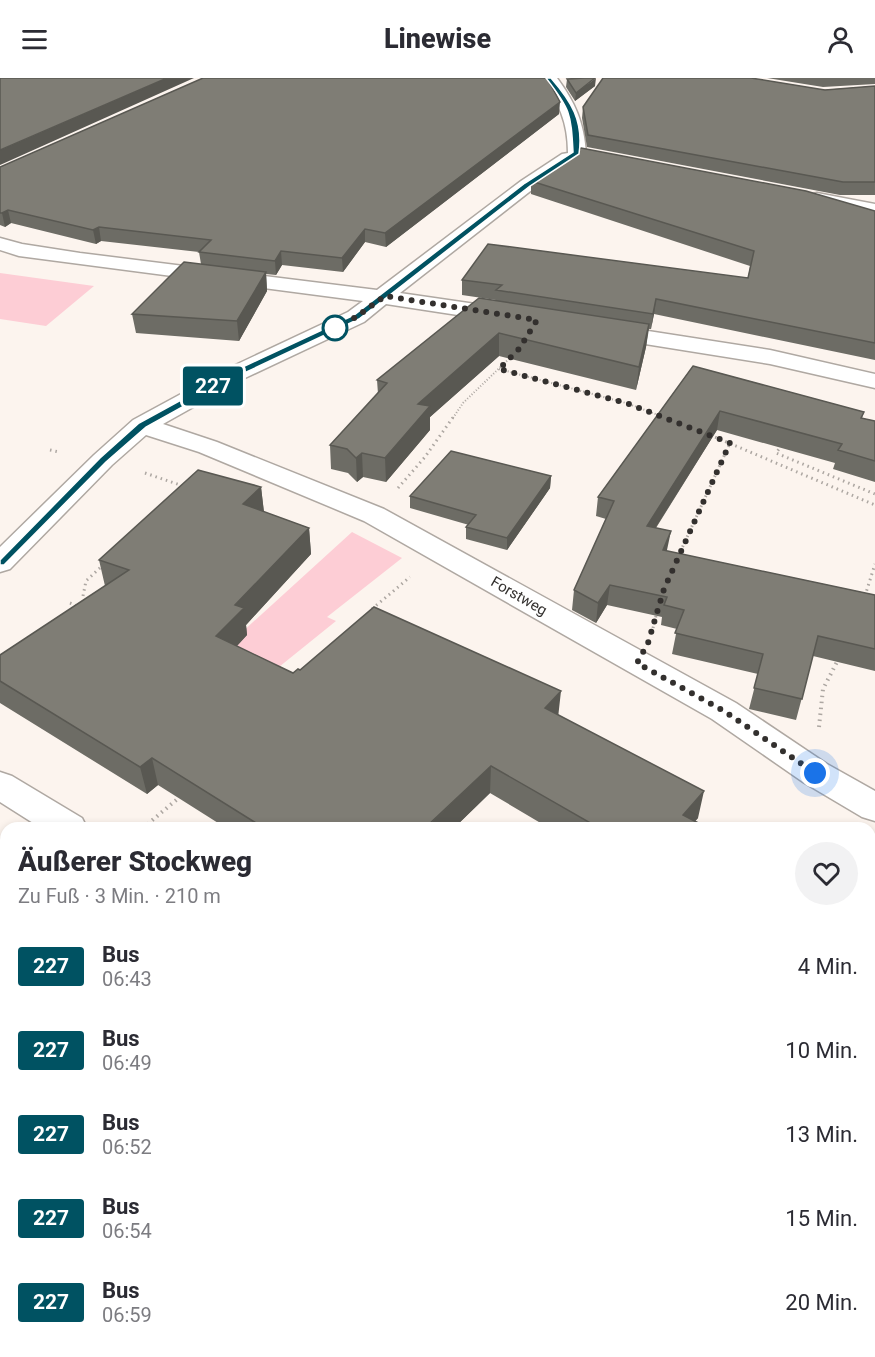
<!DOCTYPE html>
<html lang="de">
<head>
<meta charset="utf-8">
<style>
	:root { --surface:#fff; --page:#f2f2f3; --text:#2b2b33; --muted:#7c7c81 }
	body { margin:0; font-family:Roboto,sans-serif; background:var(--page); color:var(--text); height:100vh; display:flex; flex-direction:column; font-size:22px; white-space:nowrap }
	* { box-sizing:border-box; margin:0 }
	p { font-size:20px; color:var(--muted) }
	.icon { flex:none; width:33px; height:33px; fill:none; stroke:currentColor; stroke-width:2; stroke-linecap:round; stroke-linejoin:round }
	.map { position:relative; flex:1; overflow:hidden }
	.side { position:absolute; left:0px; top:744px; width:876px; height:536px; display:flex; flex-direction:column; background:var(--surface); border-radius:18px 18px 0 0; box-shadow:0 3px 9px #0003 }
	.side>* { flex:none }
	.badge { padding:0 12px; border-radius:4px; font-size:21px; line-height:39px }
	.you { position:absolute; width:30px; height:30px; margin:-15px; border:4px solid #fff; border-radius:50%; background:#1a73e8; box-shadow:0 0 0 9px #1a73e833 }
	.map>.badge { position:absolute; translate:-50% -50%; box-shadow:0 0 0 3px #fff }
	.round { display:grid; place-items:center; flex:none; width:63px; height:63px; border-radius:32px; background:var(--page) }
	.overview { display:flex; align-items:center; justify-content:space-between; height:102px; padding:0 18px }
	h1 { font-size:28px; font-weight:800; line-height:45px }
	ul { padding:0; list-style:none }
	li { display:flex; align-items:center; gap:18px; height:84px; padding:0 18px }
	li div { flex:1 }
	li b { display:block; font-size:22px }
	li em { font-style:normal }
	li .badge { min-width:66px; font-weight:700; text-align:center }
	header { display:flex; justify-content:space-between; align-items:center; height:78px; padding:0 18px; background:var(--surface); font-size:27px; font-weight:800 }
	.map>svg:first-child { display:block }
</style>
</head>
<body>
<header><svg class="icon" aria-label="menu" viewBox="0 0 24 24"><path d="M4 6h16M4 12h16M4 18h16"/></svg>Linewise<svg class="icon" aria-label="person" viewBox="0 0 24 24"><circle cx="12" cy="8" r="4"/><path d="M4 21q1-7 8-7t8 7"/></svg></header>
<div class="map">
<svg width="875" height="1279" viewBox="0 0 875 1279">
	<rect width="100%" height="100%" fill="#fcf4ee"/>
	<path fill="#fdcdd5" d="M 0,195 L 94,208 L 46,248 L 0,241 Z
		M 352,454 L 402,480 L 327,539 L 336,543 L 274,593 L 231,574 L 247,557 L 241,555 Z"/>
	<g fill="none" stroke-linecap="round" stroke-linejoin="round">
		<defs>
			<path id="street" d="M 541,0 L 557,0 C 575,24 584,45 586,75 L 533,111 L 400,215 L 510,231 L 518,233 L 521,238 L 518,243 L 510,245 L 386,226 L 364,244 L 245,300 L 163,346 L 217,364 L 384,431 L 736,625 L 827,686 L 875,713 L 875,743 L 862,739 L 803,704 L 712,641 L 364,443 L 199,374 L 146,357 L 112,387 L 10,491 L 0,494 L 0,469 L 94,377 L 133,342 L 229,290 L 348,234 L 363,223 L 19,178 L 0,172 L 0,160 L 22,166 L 80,175 L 377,212 L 521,103 L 562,76 L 568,75 C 568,44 559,25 541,0 Z
				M 817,115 L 875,126 L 875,138 L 810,125 L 808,121 L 810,117 Z
				M 603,246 L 770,272 L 875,296 L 875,310 L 770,286 L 595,258 L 592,253 L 595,248 Z
				M 0,694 L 12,698 L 82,740 L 87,750 L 41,750 L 0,724 Z
				M 461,1274 L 511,1274 L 509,1279 L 459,1279 Z"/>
		</defs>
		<use href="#street" stroke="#afa8a2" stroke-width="3"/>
		<path stroke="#ada7a2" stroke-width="2" stroke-dasharray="1 2" stroke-linecap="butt" d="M 499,291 L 626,325 L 661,338
			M 453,340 L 463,325 L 513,277"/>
		<path stroke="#ada7a2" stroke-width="3" stroke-dasharray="1.5 4" stroke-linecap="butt" d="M 710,357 L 875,427
			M 782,367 L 776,375 L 875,416
			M 50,372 L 59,374
			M 145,395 L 183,408
			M 398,410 L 425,379 L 454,338
			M 678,479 L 730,365
			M 83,518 L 86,503 L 103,487
			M 865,518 L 875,486
			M 70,525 L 80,529
			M 372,531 L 410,499
			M 653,550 L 657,534"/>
		<path stroke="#ada7a2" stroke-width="4" stroke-dasharray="1.5 4.5" stroke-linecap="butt" d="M 819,649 L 823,611 L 839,580
			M 143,750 L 181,718"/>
		<use href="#street" fill="#fff" fill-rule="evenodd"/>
	</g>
	<path fill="#6d6c65" d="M 767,0 L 875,0 L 875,6 L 823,9 Z
		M 567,1 L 595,8 L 575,23 L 566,9 Z
		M 875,8 L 875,117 L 840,117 L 587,69 L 582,40 L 583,29 Z
		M 559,36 L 386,169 L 365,164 L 343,194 L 282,187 L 276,197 L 266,196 L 267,213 L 239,263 L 136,255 L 132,236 L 201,186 L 199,174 L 101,163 L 96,166 L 11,145 L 5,149 L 0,147 L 0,89 Z
		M 531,103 L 875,133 L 875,282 L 654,236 L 651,251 L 649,251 L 646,269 L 636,312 L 499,278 L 430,339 L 430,352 L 386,404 L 363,399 L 357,404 L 348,395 L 331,391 L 330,367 L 378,316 L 377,302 L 496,222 L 462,217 L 462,202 L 748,200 L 750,188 L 531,116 Z
		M 693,288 L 864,334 L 862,340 L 875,343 L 875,404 L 833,391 L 835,385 L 717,352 L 656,450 L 667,473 L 875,517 L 875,593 L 813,578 L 796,642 L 749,631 L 758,596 L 672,576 L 677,551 L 661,547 L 662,539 L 607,527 L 596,545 L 572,532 L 574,512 L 606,441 L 596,438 L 598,419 Z
		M 551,398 L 550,410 L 507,472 L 466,461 L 466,449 L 469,447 L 410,430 L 410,418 Z
		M 261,409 L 264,434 L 309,450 L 311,476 L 246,547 L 247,557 L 237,568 L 293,595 L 300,592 L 558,637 L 698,740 L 695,743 L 708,750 L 549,750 L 490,715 L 454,750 L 226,750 L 158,707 L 147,716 L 0,625 L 0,577 L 105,508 L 99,482 Z
		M 0,771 L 6,775 L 6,984 L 0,979 Z
		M 875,1069 L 875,1258 L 870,1256 L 870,1079 Z
		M 317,1274 L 356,1274 L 352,1279 L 324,1279 Z"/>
	<path fill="#595852" d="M 167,0 L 194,0 L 0,87 L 0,72 Z
		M 596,0 L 595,8 L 575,23 L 576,15 Z
		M 560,24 L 559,36 L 386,169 L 385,155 Z
		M 8,132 L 11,145 L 5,149 L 2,135 Z
		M 99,149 L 101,163 L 96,166 L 93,152 Z
		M 365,151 L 365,164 L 343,194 L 342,180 Z
		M 281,173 L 282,187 L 276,197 L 275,183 Z
		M 266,194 L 267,213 L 239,263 L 237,243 Z
		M 656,221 L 654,236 L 651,251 L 653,236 Z
		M 649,246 L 646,269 L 636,312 L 639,289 Z
		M 499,255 L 499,278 L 430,339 L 430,352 L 386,404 L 385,380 L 418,326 Z
		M 720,333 L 717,352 L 644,468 L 647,448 Z
		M 362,375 L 363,399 L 357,404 L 356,380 Z
		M 551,398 L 550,410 L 507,472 L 507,460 Z
		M 261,409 L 264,435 L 243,426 Z
		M 309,450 L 311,476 L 246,547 L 247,557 L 221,585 L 216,558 L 235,527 Z
		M 671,453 L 667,472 L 660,492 L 663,472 Z
		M 610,507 L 607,527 L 596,545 L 598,525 Z
		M 561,613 L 558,640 L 545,630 Z
		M 152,680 L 158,707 L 147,716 L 140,689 Z
		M 491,688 L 490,715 L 454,750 L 426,750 Z
		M 704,713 L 698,740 L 689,750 L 683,737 Z
		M 6,823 L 6,861 L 0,866 L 0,828 Z
		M 875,865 L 875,869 L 870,879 L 870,875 Z
		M 340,1274 L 356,1274 L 352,1279 L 341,1279 Z"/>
	<path fill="#7f7d75" stroke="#595852" stroke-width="1.5" d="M 0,0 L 167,0 L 0,72 Z
		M 203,0 L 547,0 L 560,24 L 385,155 L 365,151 L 342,180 L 281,173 L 275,183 L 199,174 L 211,162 L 99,149 L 93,152 L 8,132 L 2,135 L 0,135 L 0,89 Z
		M 595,0 L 576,15 L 567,1 L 585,0 Z
		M 603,0 L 751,0 L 825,12 L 875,8 L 875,104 L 843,104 L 588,57 L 583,29 Z
		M 581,70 L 806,113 L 875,133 L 875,265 L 656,221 L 653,236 L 496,212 L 502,207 L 462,202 L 488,166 L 748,200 L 754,173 L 531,103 Z
		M 184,184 L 266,194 L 237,243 L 132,236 Z
		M 479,220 L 649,246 L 639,289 L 499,255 L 418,326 L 430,328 L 385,380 L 362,375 L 356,380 L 347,371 L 330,367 L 387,305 L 377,302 Z
		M 693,288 L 864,334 L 861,340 L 875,343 L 875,383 L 838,372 L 842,366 L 720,333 L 647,448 L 671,453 L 663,472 L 875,517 L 875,571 L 818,558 L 802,621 L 754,610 L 763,576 L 675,555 L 684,532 L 664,527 L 667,519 L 610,507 L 598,525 L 574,512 L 614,423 L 598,419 Z
		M 451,373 L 551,398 L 507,460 L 466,449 L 476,437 L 410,418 Z
		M 198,392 L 261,409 L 243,426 L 309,450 L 235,527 L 244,530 L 216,558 L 293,595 L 298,591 L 300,592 L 374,529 L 561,613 L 545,630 L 704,713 L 683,737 L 708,750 L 599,750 L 491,688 L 426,749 L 427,750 L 264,750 L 152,680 L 140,689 L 0,603 L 0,577 L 129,492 L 99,482 Z
		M 0,771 L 6,775 L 6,823 L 0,828 Z
		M 870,811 L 875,813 L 875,865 L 870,875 Z
		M 0,848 L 6,852 L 6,965 L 0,961 Z
		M 870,965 L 875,967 L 875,997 L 870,1011 Z
		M 875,1075 L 875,1229 L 870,1227 L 870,1089 Z
		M 0,1223 L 6,1228 L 6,1274 L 66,1274 L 73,1279 L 0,1279 Z
		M 588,1274 L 597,1279 L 586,1279 Z"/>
	<path fill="#005262" stroke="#fff" stroke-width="1.5" d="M 546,0 L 551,0 C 571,23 584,43 579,76 L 530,108 L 359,241 L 240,297 L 146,349 L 106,384 L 4,487 L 0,487 L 0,482 L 100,380 L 139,345 L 234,293 L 354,237 L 525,105 L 573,74 C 571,35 570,31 546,0 Z"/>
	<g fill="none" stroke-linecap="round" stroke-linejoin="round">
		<path stroke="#33302e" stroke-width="6" stroke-dasharray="0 10.8" d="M 335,250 L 356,239 L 385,218 L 537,242 L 519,271 L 499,291 L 626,325 L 730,365 L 664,511 L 648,565 L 637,585 L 724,633 L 815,695"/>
	</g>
	<circle fill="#fff" stroke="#005262" stroke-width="3" cx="335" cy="250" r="12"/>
	<g text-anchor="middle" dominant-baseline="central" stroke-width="4.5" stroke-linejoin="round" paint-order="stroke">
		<g font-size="15" fill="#33302e" stroke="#fff">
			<text transform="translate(519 518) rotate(30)">Forstweg</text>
		</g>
	</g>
</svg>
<div class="you" style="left:815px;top:695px"></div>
<b class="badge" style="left:213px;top:308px;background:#005262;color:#fff">227</b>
<section class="side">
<div class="overview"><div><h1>Äußerer Stockweg</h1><p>Zu Fuß · 3 Min. · 210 m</p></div><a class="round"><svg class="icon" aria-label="heart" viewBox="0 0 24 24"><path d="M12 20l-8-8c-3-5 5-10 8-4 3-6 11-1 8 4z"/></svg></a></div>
<ul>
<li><span class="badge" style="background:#005262;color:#fff">227</span><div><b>Bus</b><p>06:43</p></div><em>4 Min.</em></li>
<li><span class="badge" style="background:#005262;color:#fff">227</span><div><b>Bus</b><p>06:49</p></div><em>10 Min.</em></li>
<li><span class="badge" style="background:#005262;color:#fff">227</span><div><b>Bus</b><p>06:52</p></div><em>13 Min.</em></li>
<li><span class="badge" style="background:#005262;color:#fff">227</span><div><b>Bus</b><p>06:54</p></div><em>15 Min.</em></li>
<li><span class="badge" style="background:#005262;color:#fff">227</span><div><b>Bus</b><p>06:59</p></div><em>20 Min.</em></li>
</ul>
</section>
</div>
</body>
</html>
